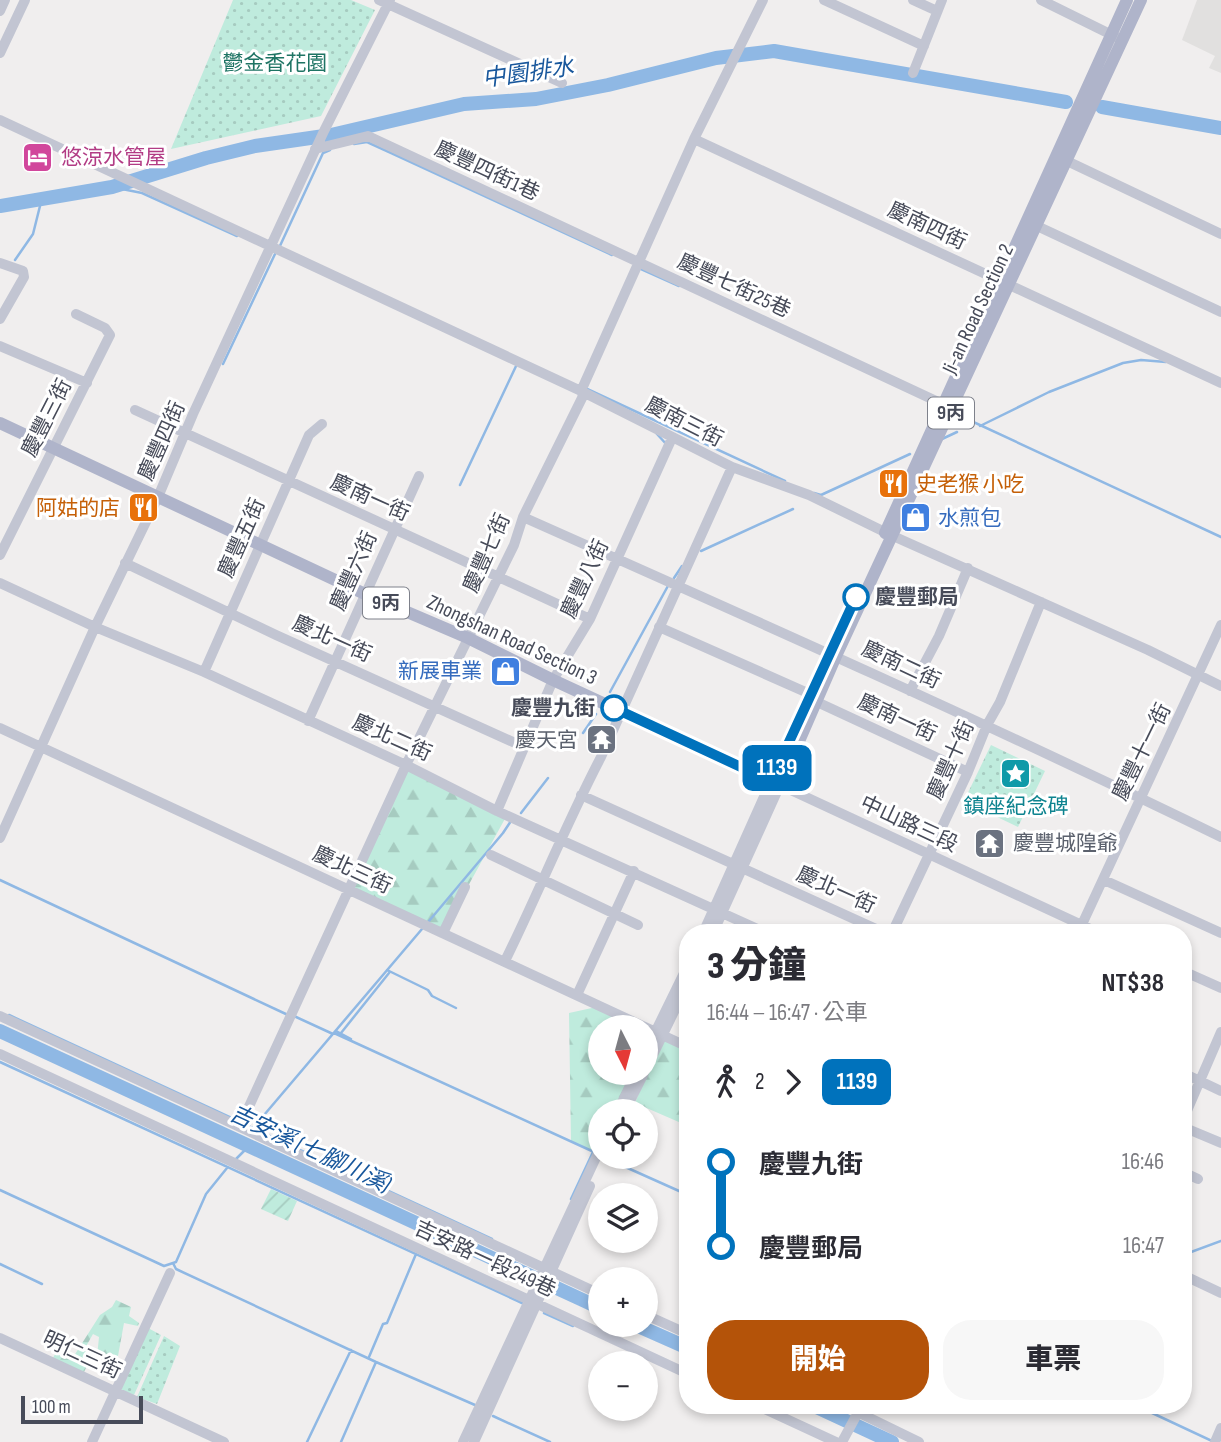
<!DOCTYPE html>
<html lang="zh-TW">
<head>
<meta charset="utf-8">
<style>
	:root { --surface:#fff; --page:#f7f7f7; --text:#2b2b33; --muted:#7c7c81; --accent:#b45309 }
	body { margin:0; font-family:"Sofia Sans Condensed","Noto Sans TC",sans-serif; background:var(--page); color:var(--text); height:100vh; display:flex; flex-direction:column; font-size:26px; white-space:nowrap }
	* { box-sizing:border-box; margin:0 }
	p { font-size:23px; color:var(--muted) }
	.icon { flex:none; width:38px; height:38px; fill:none; stroke:currentColor; stroke-width:2; stroke-linecap:round; stroke-linejoin:round }
	.map { position:relative; flex:1; overflow:hidden }
	.sheet { position:absolute; left:679px; top:924px; width:513px; height:490px; display:flex; flex-direction:column; background:var(--surface); border-radius:28px; box-shadow:0 4px 10px #0003 }
	.sheet>* { flex:none }
	.badge { padding:0 14px; border-radius:10px; font-size:24px; line-height:46px }
	.needle { width:46px; rotate:174deg }
	.tools { position:absolute; left:588px; top:1015px; display:grid; gap:14px }
	.tools a { display:grid; place-items:center; width:70px; height:70px; border-radius:50%; background:var(--surface); box-shadow:0 4px 10px #0003; font-size:35px }
	.scale { position:absolute; left:21px; bottom:18px; width:122px; box-sizing:border-box; padding-left:7px; border:4px solid #474b59; border-top:0; font-size:19px; line-height:24px; white-space:nowrap; color:#474b59; -webkit-text-stroke:5px #fff; paint-order:stroke }
	.map>.badge { position:absolute; translate:-50% -50%; box-shadow:0 0 0 4px #fff }
	.legs { display:flex; align-items:center; gap:10px; height:77px; padding:0 28px; font-size:23px }
	.legs p { margin-inline-start:auto }
	.overview { display:flex; align-items:center; justify-content:space-between; height:119px; padding:0 28px }
	h1 { font-size:38px; font-weight:800; line-height:52px }
	.button { display:flex; gap:14px; margin-top:auto; padding:14px 28px }
	.button a { flex:1; height:80px; border-radius:28px; background:var(--accent); color:#fff; font-size:28px; font-weight:800; line-height:80px; text-align:center }
	.button a+a { background:var(--page); color:var(--text) }
	ul { padding:0 28px; list-style:none }
	li { display:flex; align-items:center; gap:24px; height:84px; font-size:26px }
	li i { display:grid; place-items:center; width:10px; height:100%; margin:0 9px; background:currentColor }
	li i::after { content:''; width:18px; height:18px; margin:-9px; border:5px solid; border-radius:50%; background:var(--surface) }
	li p { margin-inline-start:auto }
	li:first-child i { background:linear-gradient(#0000 50%,currentColor 0) }
	li:last-child i { background:linear-gradient(currentColor 50%,#0000 0) }
	.map>svg:first-child { display:block }
</style>
</head>
<body>
<div class="map">
<svg width="1221" height="1442" viewBox="0 0 1221 1442">
	<defs>
		<pattern id="grass-dots" width="8" height="8" patternUnits="userSpaceOnUse" patternTransform="scale(1.75)"><rect width="8" height="8" fill="#bfebdd"/><path d="M2 2h.1M6 6h.1" fill="none" stroke="#a6cbc0" stroke-width="1.8" stroke-linecap="round"/></pattern>
		<pattern id="forest-firs" width="22" height="20" patternUnits="userSpaceOnUse" patternTransform="scale(1.75)"><rect width="22" height="20" fill="#bfebdd"/><path d="M5 1l3.5 6h-7zM16 11l3.5 6h-7z" fill="#a6cbc0"/></pattern>
		<pattern id="garden-furrows" width="10" height="10" patternUnits="userSpaceOnUse" patternTransform="scale(1.75)"><rect width="10" height="10" fill="#bfebdd"/><path d="M-1 1l2-2M0 10L10 0M9 11l2-2" fill="none" stroke="#a6cbc0"/></pattern>
	</defs>
	<rect width="100%" height="100%" fill="#f0eeee"/>
	<path fill="#e1e0df" d="M 1197,0 L 1221,0 L 1221,73 L 1209,68 L 1215,56 L 1182,40 Z"/>
	<path fill="url(#grass-dots)" d="M 233,0 L 351,0 L 375,10 L 321,116 L 171,149 Z
		M 991,745 L 1045,771 L 1018,827 L 964,801 Z
		M 148,1328 L 161,1335 L 134,1395 L 120,1389 Z
		M 164,1336 L 180,1346 L 157,1404 L 137,1397 Z"/>
	<path fill="url(#forest-firs)" d="M 407,769 L 507,815 L 444,930 L 350,891 Z
		M 601,1006 L 655,1031 L 646,1049 L 646,1027 L 600,1027 L 600,1073 L 634,1073 L 614,1111 L 600,1111 L 600,1137 L 593,1152 L 571,1142 L 569,1013 Z
		M 662,1036 L 688,1048 L 688,1126 L 635,1103 Z
		M 116,1300 L 131,1307 L 129,1316 L 139,1323 L 138,1326 L 124,1323 L 118,1356 L 106,1360 L 97,1357 L 99,1337 L 93,1334 L 84,1350 L 93,1354 L 84,1372 L 52,1360 L 55,1354 L 72,1359 L 100,1315 L 112,1307 Z"/>
	<path fill="url(#garden-furrows)" d="M 271,1189 L 297,1201 L 288,1221 L 261,1209 Z"/>
	<g fill="none" stroke-linecap="round" stroke-linejoin="round">
		<path stroke="#8fb8e4" stroke-width="2.5" d="M 354,144 L 367,142 L 389,152 L 612,255
			M 112,187 L 142,193 L 237,236
			M 279,248 L 323,153 L 330,150
			M 15,260 L 33,234 L 42,198
			M 641,269 L 679,286
			M 223,364 L 275,254
			M 585,388 L 785,481
			M 954,413 L 1221,537
			M 980,426 L 1049,392 L 1123,363 L 1141,360 L 1166,362
			M 657,434 L 667,445
			M 942,439 L 957,432
			M 460,485 L 517,364
			M 814,493 L 821,495 L 910,454
			M 701,551 L 793,509
			M 674,578 L 682,566
			M 610,692 L 669,584
			M 583,733 L 596,714
			M 521,813 L 548,778
			M 0,880 L 288,1015
			M 429,921 L 503,833 L 511,821
			M 387,970 L 428,990 L 432,996 L 456,1008
			M 9,1015 L 238,1121
			M 294,1016 L 333,1034
			M 336,1031 L 351,1039
			M 334,1033 L 594,1152
			M 341,1033 L 389,973
			M 0,1062 L 522,1303
			M 244,1124 L 492,1239
			M 253,1128 L 422,929
			M 241,1143 L 244,1138
			M 603,1157 L 688,1195
			M 236,1159 L 249,1146
			M 0,1190 L 164,1266 L 176,1262 L 206,1194 L 227,1168
			M 571,1199 L 593,1152
			M 1183,1255 L 1221,1241
			M 173,1263 L 176,1269 L 376,1362 L 475,1405
			M 0,1264 L 42,1284
			M 544,1313 L 573,1326
			M 369,1357 L 383,1324 L 387,1323 L 416,1254
			M 746,1405 L 755,1410
			M 1135,1405 L 1214,1442
			M 493,1416 L 550,1442
			M 307,1442 L 351,1350
			M 341,1442 L 376,1362"/>
		<path stroke="#8fb8e4" stroke-width="14" d="M 1102,107 L 1221,128
			M 0,206 L 112,187 L 206,158 L 255,146 L 331,135 L 464,104 L 536,99 L 608,85 L 716,58 L 774,51 L 1066,102
			M 0,1031 L 600,1308
			M 636,1325 L 688,1348
			M 812,1405 L 892,1442"/>
		<path stroke="#c2c5d2" stroke-width="10" d="M 379,0 L 562,83
			M 824,0 L 924,46
			M 913,0 L 937,11
			M 1041,0 L 1116,37
			M 0,11 L 5,0
			M 0,53 L 25,0
			M 913,73 L 942,0
			M 0,120 L 581,391 L 732,467 L 809,495 L 893,536 L 1148,650 L 1221,686
			M 694,139 L 1221,383
			M 315,149 L 368,136 L 949,407
			M 1067,161 L 1221,234
			M 1037,226 L 1221,312
			M 0,263 L 23,271 L 24,277 L 0,319
			M 0,346 L 87,383
			M 135,410 L 590,619
			M 523,517 C 757,621 991,725 1221,837
			M 0,555 L 110,335 L 105,328 L 76,314
			M 125,563 L 276,635 L 524,747
			M 0,583 L 95,627 L 204,672 L 406,765 L 497,811 L 766,933
			M 659,627 L 810,694 L 817,702 L 968,772
			M 204,672 L 309,435 L 322,424
			M 910,691 L 939,636 L 968,568
			M 308,721 L 419,476
			M 0,728 L 688,1047
			M 581,795 L 885,933
			M 497,811 L 553,680 L 590,619 L 672,438
			M 0,838 L 95,627 L 158,497 L 193,414 L 324,131 L 390,0
			M 491,855 L 638,925
			M 1104,880 L 1221,933
			M 443,933 L 465,887
			M 703,933 L 771,781
			M 713,933 L 780,785 L 1099,933
			M 892,933 L 968,772 L 987,725 L 1000,702 L 1041,602
			M 1078,933 L 1221,625
			M 505,961 C 538,894 566,824 601,757 L 732,467
			M 1183,971 L 1221,988
			M 577,995 L 634,871
			M 0,1016 L 600,1294
			M 646,1051 L 688,965
			M 0,1054 L 688,1374
			M 646,1069 L 688,983
			M 1183,1073 L 1221,1091
			M 618,1111 L 636,1073
			M 625,1111 L 644,1073
			M 1183,1120 L 1221,1032
			M 240,1126 L 406,765 L 514,545 L 523,517 L 583,396 L 581,391 L 694,139 L 763,0
			M 1183,1127 L 1221,1143
			M 1183,1172 L 1198,1179
			M 1183,1275 L 1221,1293
			M 646,1315 L 688,1334
			M 0,1338 L 224,1442
			M 756,1405 L 836,1442
			M 843,1405 L 919,1442
			M 92,1442 L 170,1273
			M 463,1442 L 600,1149
			M 474,1442 L 590,1186
			M 842,1442 L 862,1405
			M 1215,1442 L 1221,1428"/>
		<path stroke="#afb4ca" stroke-width="12" d="M 0,423 L 365,594 L 468,638 L 553,680 L 780,785 L 836,656 L 1141,0
			M 885,533 L 1127,0
			M 771,781 L 825,664"/>
	</g>
	<g fill="none" stroke-linecap="round" stroke-linejoin="round">
		<defs>
			<path id="line-1" d="M 614,708 L 771,781 L 856,597"/>
		</defs>
		<use href="#line-1" stroke="#fff" stroke-width="16"/>
		<use href="#line-1" stroke="#0072bc" stroke-width="10"/>
	</g>
	<defs>
		<symbol id="hotel-square" viewBox="-11 -11 22 22"><rect x="-9" y="-9" width="18" height="18" rx="4" fill="#d1479c" stroke="#fff"/><path d="M-6-4.5h1.5V1H6V5H4.5V3h-9V5H-6ZM-4 0a1.8 1.8 0 1 1 3.6 0ZM.5 0V-2.5h3Q6-2.5 6 0Z" fill="#fff"/></symbol>
		<symbol id="restaurant-square" viewBox="-11 -11 22 22"><rect x="-9" y="-9" width="18" height="18" rx="4" fill="#e8710a" stroke="#fff"/><path d="M-5-6h1v4h1v-4h1v4h1v-4h1v5L-1.5 .5V6h-2V.5L-5-1ZM5-6V6H3V1.5H1.5Q1.5-4 5-6Z" fill="#fff"/></symbol>
		<symbol id="shop-square" viewBox="-11 -11 22 22"><rect x="-9" y="-9" width="18" height="18" rx="4" fill="#3f7fe0" stroke="#fff"/><path d="M-5-2.5h2.3a2.7 3.5 0 0 1 5.4 0H5L5.5 6h-11ZM-1.5-2.5h3a1.5 2.3 0 0 0-3 0Z" fill="#fff"/></symbol>
		<symbol id="temple-square" viewBox="-11 -11 22 22"><rect x="-9" y="-9" width="18" height="18" rx="4" fill="#6b7280" stroke="#fff"/><path d="M0-6L5-2H3V0L6.5 2.5H4V6H1.5V3h-3V6H-4V2.5H-6.5L-3 0V-2H-5Z" fill="#fff"/></symbol>
		<symbol id="sight-square" viewBox="-11 -11 22 22"><rect x="-9" y="-9" width="18" height="18" rx="4" fill="#0f9aa8" stroke="#fff"/><path d="M0-6L1.8-2.2L6-1.7L2.9 1.2L3.7 5.4L0 3.3L-3.7 5.4L-2.9 1.2L-6-1.7L-1.8-2.2Z" fill="#fff"/></symbol>
	</defs>
	<g fill-rule="evenodd">
		<use href="#hotel-square" x="20" y="140" width="35" height="35"/>
		<use href="#restaurant-square" x="876" y="466" width="35" height="35"/>
		<use href="#restaurant-square" x="126" y="490" width="35" height="35"/>
		<use href="#shop-square" x="898" y="500" width="35" height="35"/>
		<use href="#shop-square" x="488" y="654" width="35" height="35"/>
		<use href="#temple-square" x="584" y="722" width="35" height="35"/>
		<use href="#sight-square" x="998" y="756" width="35" height="35"/>
		<use href="#temple-square" x="972" y="826" width="35" height="35"/>
	</g>
	<g fill="#fff" stroke="#0072bc" stroke-width="3.5">
		<circle cx="856" cy="597" r="12"/>
		<circle cx="614" cy="708" r="12"/>
	</g>
	<g text-anchor="middle" dominant-baseline="central" stroke-width="6" stroke-linejoin="round" paint-order="stroke">
		<g fill="#fff" stroke="#7e818b" stroke-width="2">
			<rect x="928" y="397.5" width="46" height="31" rx="5"/>
			<rect x="363" y="587.5" width="46" height="31" rx="5"/>
		</g>
		<g font-size="19" font-weight="bold" fill="#474b59">
			<text x="951" y="413">9丙</text>
			<text x="386" y="603">9丙</text>
		</g>
		<g font-size="21" fill="#1e7464" stroke="#fff">
			<text x="275" y="63">鬱金香花園</text>
		</g>
		<g font-size="21" fill="#b23c85" stroke="#fff" text-anchor="start">
			<text x="61" y="157">悠涼水管屋</text>
		</g>
		<g font-size="21" fill="#474b59" stroke="#fff">
			<text transform="translate(487 171) rotate(25)">慶豐四街1巷</text>
			<text transform="translate(927 226) rotate(25)">慶南四街</text>
			<text transform="translate(734 286) rotate(25)">慶豐七街25巷</text>
			<text transform="translate(978 309) rotate(-65)">Ji-an Road Section 2</text>
			<text transform="translate(47 418) rotate(-63)">慶豐三街</text>
			<text transform="translate(684 422) rotate(27)">慶南三街</text>
			<text transform="translate(162 441) rotate(-66)">慶豐四街</text>
			<text transform="translate(370 498) rotate(24)">慶南一街</text>
			<text transform="translate(242 538) rotate(-66)">慶豐五街</text>
			<text transform="translate(487 553) rotate(-66)">慶豐七街</text>
			<text transform="translate(354 571) rotate(-66)">慶豐六街</text>
			<text transform="translate(585 579) rotate(-65)">慶豐八街</text>
			<text transform="translate(332 639) rotate(24)">慶北一街</text>
			<text transform="translate(512 640) rotate(25)">Zhongshan Road Section 3</text>
			<text transform="translate(901 665) rotate(25)">慶南二街</text>
			<text transform="translate(897 718) rotate(25)">慶南一街</text>
			<text transform="translate(392 738) rotate(24)">慶北二街</text>
			<text transform="translate(1142 752) rotate(-64)">慶豐十一街</text>
			<text transform="translate(951 760) rotate(-66)">慶豐十街</text>
			<text transform="translate(909 824) rotate(25)">中山路三段</text>
			<text transform="translate(352 870) rotate(25)">慶北三街</text>
			<text transform="translate(836 890) rotate(24)">慶北一街</text>
			<text transform="translate(485 1259) rotate(25)">吉安路一段249巷</text>
			<text transform="translate(82 1355) rotate(25)">明仁三街</text>
		</g>
		<g font-size="21" fill="#c56008" stroke="#fff" text-anchor="start">
			<text x="916" y="484">史老猴 小吃</text>
			<text x="120" y="508" text-anchor="end">阿姑的店</text>
		</g>
		<g font-size="21" fill="#366cbe" stroke="#fff" text-anchor="start">
			<text x="938" y="518">水煎包</text>
			<text x="482" y="671" text-anchor="end">新展車業</text>
		</g>
		<g font-size="21" font-weight="bold" fill="#474b59" stroke="#fff" text-anchor="start">
			<text x="875" y="597">慶豐郵局</text>
			<text x="595" y="708" text-anchor="end">慶豐九街</text>
		</g>
		<g font-size="21" fill="#5b616d" stroke="#fff" text-anchor="end">
			<text x="578" y="740">慶天宮</text>
			<text x="1013" y="843" text-anchor="start">慶豐城隍爺</text>
		</g>
		<g font-size="21" fill="#0d838f" stroke="#fff">
			<text x="1016" y="806">鎮座紀念碑</text>
		</g>
		<g font-size="23" font-style="italic" fill="#18579c" stroke="#fff">
			<text transform="translate(528 73) rotate(-8)">中園排水</text>
			<text transform="translate(310 1149) rotate(25)">吉安溪 (七腳川溪)</text>
		</g>
	</g>
</svg>
<div class="tools">
<a><svg class="needle" viewBox="-14 -14 28 28"><path d="M0-13l5 13h-10z" fill="#e53935"/><path d="M0 13l5-13h-10z" fill="#7c7c81"/></svg></a>
<a><svg class="icon" aria-label="locate" viewBox="0 0 24 24"><circle cx="12" cy="12" r="6"/><path d="M12 2v4M12 18v4M2 12h4M18 12h4"/></svg></a>
<a><svg class="icon" aria-label="layers" viewBox="0 0 24 24"><path d="M12 4l9 5-9 5-9-5zM3 14l9 5 9-5"/></svg></a>
<a>+</a>
<a>−</a>
</div>
<div class="scale">100 m</div>
<b class="badge" style="left:777px;top:768px;background:#0072bc;color:#fff">1139</b>
<section class="sheet">
<div class="overview"><div><h1>3 分鐘</h1><p>16:44 – 16:47 · 公車</p></div><b>NT$38</b></div>
<div class="legs"><svg class="icon" aria-label="walk" viewBox="0 0 24 24"><circle cx="13" cy="4" r="2"/><path d="M13 8l-2 6 4 7M11 14l-3 7M7 12l3-4h3l4 4"/></svg>2<svg class="icon" aria-label="forward" viewBox="0 0 24 24"><path d="M9 5l7 7-7 7"/></svg><b class="badge" style="background:#0072bc;color:#fff">1139</b></div>
<ul>
<li><i style="color:#0072bc"></i><b>慶豐九街</b><p>16:46</p></li>
<li><i style="color:#0072bc"></i><b>慶豐郵局</b><p>16:47</p></li>
</ul>
<div class="button"><a>開始</a><a>車票</a></div>
</section>
</div>
</body>
</html>
